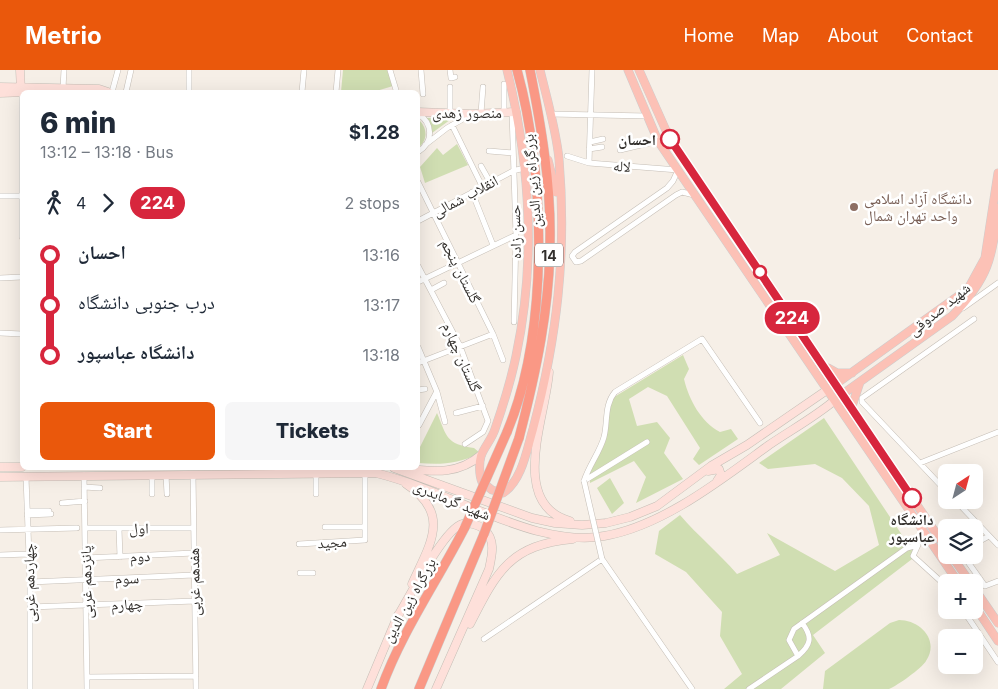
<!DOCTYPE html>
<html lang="en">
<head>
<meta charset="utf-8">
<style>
	:root { --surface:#fff; --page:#f6f6f7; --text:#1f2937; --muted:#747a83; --accent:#ea580c }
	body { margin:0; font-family:Inter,"Noto Naskh Arabic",sans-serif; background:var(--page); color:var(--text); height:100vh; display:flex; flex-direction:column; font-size:19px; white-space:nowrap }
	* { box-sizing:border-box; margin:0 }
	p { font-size:16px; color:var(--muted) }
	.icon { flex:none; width:28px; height:28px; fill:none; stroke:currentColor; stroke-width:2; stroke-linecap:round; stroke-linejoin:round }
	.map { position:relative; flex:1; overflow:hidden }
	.details { position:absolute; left:20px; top:20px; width:400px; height:380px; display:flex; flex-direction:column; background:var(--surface); border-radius:8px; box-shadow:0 5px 20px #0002 }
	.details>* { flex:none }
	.badge { padding:0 10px; border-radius:16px; font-size:18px; line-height:32px }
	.needle { width:32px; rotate:36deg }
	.tools { position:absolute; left:938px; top:394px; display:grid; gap:10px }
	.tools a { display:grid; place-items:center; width:45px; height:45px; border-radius:8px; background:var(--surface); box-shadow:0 5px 20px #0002; font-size:25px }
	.map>.badge { position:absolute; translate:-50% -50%; box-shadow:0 0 0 2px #fff }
	.legs { display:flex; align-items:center; gap:8px; height:55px; padding:0 20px; font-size:16px }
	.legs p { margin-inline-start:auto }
	.overview { display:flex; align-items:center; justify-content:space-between; height:85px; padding:0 20px }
	h1 { font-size:28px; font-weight:800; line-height:38px }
	.button { display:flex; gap:10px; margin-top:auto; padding:10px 20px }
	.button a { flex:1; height:58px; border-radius:8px; background:var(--accent); color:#fff; font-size:20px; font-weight:800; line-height:58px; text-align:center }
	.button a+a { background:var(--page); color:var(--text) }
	ul { padding:0 20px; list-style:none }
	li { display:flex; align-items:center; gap:18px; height:50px; font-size:19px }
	li i { display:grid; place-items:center; width:8px; height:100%; margin:0 6px; background:currentColor }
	li i::after { content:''; width:12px; height:12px; margin:-6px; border:4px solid; border-radius:50%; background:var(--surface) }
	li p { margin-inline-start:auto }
	li:first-child i { background:linear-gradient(#0000 50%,currentColor 0) }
	li:last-child i { background:linear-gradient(currentColor 50%,#0000 0) }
	header { display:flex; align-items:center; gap:30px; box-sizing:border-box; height:70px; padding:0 25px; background:var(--accent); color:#fff }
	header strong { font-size:24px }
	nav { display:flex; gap:28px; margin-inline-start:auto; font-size:18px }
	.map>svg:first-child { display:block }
</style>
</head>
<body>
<header>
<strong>Metrio</strong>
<nav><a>Home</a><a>Map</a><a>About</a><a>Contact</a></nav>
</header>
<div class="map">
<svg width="998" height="619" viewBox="0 0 998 619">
	<rect width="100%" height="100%" fill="#f6efe7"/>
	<path fill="#d0deb2" d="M 343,0 L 389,0 L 393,16 L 373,22 L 341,22 Z
		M 454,47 L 432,63 L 427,48 Z
		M 418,49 C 428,58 428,70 418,78 Z
		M 457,74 L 468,95 L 425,113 L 420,97 L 437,78 L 443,85 Z
		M 683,285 L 689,299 L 684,309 C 689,330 701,352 720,362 L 731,359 L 738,369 L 699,395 L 693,389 L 700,378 L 667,326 L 648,317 L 629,329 L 637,356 L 657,352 L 670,368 L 664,383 L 683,409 L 636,433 L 646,407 L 634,391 L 590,413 L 590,393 L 604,368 L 611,329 Z
		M 437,343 C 447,367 446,374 474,378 L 480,383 C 458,394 441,395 418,393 L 418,381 Z
		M 824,348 L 916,486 L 813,565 L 825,583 L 781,619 L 724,619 L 742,604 L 720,566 L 722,542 L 686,502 L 655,484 L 659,461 L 680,445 C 698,466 719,483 737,504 L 780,485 L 767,463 L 835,501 L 879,475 L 869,436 L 842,408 L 815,394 L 768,399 L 759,393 Z
		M 610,408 L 624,433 L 612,444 L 597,418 Z
		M 899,550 C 920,550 940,570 926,591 C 922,598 897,616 889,619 C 880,619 836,619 823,619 L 825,601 L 890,553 Z"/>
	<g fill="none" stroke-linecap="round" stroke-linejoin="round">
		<defs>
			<path id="street" d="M 390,0 L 396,20
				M 421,0 L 423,24
				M 450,0 L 451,8 L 455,7
				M 504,14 L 504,43
				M 63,18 L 64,0
				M 22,22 L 22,167
				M 112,22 L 118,0
				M 126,22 L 131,0
				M 189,22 L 189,0
				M 302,22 L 304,0
				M 336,22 L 338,0
				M 512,42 L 516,165 L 514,252
				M 450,43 L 450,17
				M 481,43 L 483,17
				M 418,44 C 433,53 434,72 418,82
				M 550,44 L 647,46
				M 452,55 L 482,116
				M 590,72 L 603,69
				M 425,75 L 447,58 L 470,45
				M 589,79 L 602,77
				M 620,80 L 658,71
				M 489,81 L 513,83
				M 567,86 L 589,93 L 678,100 L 673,111 L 667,118 L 575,182 L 572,186 L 576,192 L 581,191 L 676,125 L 682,122 L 694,125
				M 589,93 L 592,0
				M 481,96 L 490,112
				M 418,112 L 493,264 L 503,290
				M 472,122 L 493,175
				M 0,126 L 22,126
				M 418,151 L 513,101 L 524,98
				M 418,196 L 460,276 L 488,351 L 483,362 L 465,374
				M 0,208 L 22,207
				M 418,212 L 516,165
				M 431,220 L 444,213
				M 963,238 L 998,213
				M 0,263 L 22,264
				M 418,277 L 437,322 L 445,352
				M 418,293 L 493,264
				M 418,320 L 425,319
				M 456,343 L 483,336
				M 419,355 L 436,323
				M 920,393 L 998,362
				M 193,404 L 196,619
				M 316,404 L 316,424
				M 84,405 L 87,619
				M 166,405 L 167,424
				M 26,407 L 30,512 L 30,619
				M 584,411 C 589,395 600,382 604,367 C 608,352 604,335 615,322 L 702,269 L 760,353
				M 584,411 L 647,372
				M 84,417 L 100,418
				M 946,421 L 862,332 L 862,328 L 974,249
				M 152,424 L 152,405
				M 955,430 L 998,475
				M 62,433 L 85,431
				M 27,441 L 49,441
				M 27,445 L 51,444
				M 325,457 L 365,457
				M 85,458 L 193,458
				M 119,459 L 120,487
				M 0,460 L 77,458
				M 299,474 L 365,470 L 365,403
				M 974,474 L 989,466
				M 0,485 L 28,484
				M 963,485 L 985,516 L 998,511
				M 85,488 L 194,483
				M 300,503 L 313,503
				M 30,512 L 194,505
				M 30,537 L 195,531
				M 963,540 L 998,592
				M 484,569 L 602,489 L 692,619
				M 798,586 C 811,575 813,567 802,553
				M 87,607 L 196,606
				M 749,619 L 798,586 L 789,570 L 794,559 L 907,478 L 918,475 L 913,486 L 946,516"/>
			<path id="secondary" d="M 20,0 L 21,21
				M 0,17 L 99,19 L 108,22
				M 0,23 L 26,22
				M 418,42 L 472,44 L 516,42
				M 549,302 C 546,346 508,434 570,451
				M 0,397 L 22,397
				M 394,398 L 532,448 L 555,453 L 582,455 L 606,453 L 630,447 L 657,436 L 711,396 L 747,375 L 827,320
				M 408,399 C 436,402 459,404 481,385
				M 708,401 L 719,399 L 721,405 L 717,411
				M 0,407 L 376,403 C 432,417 482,446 537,461 C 557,466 583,470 604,466 C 663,456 722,409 769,375 C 791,360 815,347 835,330
				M 406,414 C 452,444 430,474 412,514
				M 396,549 C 408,530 443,460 462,454 C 469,452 479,455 484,459 C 496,470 492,485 489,499 L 436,619
				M 470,554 C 497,501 510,475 573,469
				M 367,619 L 398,545"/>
			<path id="primary" d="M 507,0 C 530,93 536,192 516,286 C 511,310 503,336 495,359 C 492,369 484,377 481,386 C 479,393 479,405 482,412 L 492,420 L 503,423 C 522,411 527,379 533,359 C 557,268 567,184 559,89 C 556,59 547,29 540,0
				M 628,0 L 658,71 L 958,512
				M 639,0 L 668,65 L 684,90 L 946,478
				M 548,90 L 556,122
				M 828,298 L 837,303 L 852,303
				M 833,316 L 968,219 L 985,188 L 998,103
				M 840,326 L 952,246 C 989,208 992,189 998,138
				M 852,336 L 860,312
				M 951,485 L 970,512
				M 974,518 L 998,553
				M 974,535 L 998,571"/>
			<path id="highway" d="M 507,362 C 549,262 546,104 517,0
				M 519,368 C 536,303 550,237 550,170 C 551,113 541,55 530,0
				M 381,619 C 402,561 437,512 465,457
				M 419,619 L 484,464"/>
		</defs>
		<use href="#street" stroke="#c5beb6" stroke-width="6"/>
		<use href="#secondary" stroke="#c5beb6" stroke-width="9"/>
		<use href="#primary" stroke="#cecdcd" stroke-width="9"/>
		<use href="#highway" stroke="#cecdcd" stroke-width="10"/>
		<use href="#street" stroke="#fff" stroke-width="5"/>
		<use href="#secondary" stroke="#fee0da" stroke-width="8"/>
		<use href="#primary" stroke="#fcc1b6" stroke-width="8"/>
		<use href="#highway" stroke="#fa9885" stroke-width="9"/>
		<defs>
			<path id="street-bridge" d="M 584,411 L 602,489"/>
			<path id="highway-bridge" d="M 465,457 L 507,362
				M 484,464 L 519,368"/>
		</defs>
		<use href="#street-bridge" stroke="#c5beb6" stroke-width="6" stroke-linecap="butt"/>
		<use href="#highway-bridge" stroke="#cecdcd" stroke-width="10" stroke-linecap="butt"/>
		<use href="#street-bridge" stroke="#fff" stroke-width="5"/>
		<use href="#highway-bridge" stroke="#fa9885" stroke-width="9"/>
	</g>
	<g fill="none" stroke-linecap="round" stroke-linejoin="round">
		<defs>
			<path id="line-1" d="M 670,69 L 912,428"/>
		</defs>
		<use href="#line-1" stroke="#fff" stroke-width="11"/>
		<use href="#line-1" stroke="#d7263d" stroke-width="8"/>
	</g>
	<g fill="#fff" stroke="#d7263d" stroke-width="2.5">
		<circle cx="670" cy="69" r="9"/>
		<circle cx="760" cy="202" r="6"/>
		<circle cx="912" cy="428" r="9"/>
	</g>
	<circle fill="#8d6e63" stroke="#fff" stroke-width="2" cx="854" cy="137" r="5"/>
	<g text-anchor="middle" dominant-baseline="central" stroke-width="5" stroke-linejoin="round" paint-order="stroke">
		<rect fill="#fff" stroke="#706e6c" stroke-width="1" x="535" y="173.5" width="28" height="23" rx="4"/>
		<g font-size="14" font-weight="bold" fill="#33302d">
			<text x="549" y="185">14</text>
		</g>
		<g font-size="15" fill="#33302d" stroke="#fff">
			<text x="467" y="42">منصور زهدی</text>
			<text transform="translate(622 96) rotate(5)">لاله</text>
			<text transform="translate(532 111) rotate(-95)">بزرگراه زین الدین</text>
			<text transform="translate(465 126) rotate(-28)">انقلاب شمالی</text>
			<text transform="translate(515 162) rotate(-91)">حسن زاده</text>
			<text transform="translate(461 201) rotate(63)">گلستان پنجم</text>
			<text transform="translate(939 239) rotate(-39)">شهید صدوقی</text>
			<text transform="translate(462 287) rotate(66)">گلستان چهارم</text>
			<text transform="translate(452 430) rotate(22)">شهید گرمابدری</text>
			<text transform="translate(139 458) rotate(-1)">اول</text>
			<text transform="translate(332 472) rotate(-4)">مجید</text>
			<text transform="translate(140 486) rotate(-3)">دوم</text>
			<text transform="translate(127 508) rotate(-2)">سوم</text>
			<text transform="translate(86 512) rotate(-91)">پانزدهم غربی</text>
			<text transform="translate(194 512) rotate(-91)">هفدهم غربی</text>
			<text transform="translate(29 513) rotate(-91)">چهاردهم غربی</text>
			<text transform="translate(409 530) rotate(-61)">بزرگراه زین الدین</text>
			<text transform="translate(127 534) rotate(-3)">چهارم</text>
		</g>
		<g font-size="15" font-weight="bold" fill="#33302d" stroke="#fff" text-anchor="end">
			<text x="656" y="69">احسان</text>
			<text x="912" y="449" text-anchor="middle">دانشگاه<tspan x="912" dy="17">عباسپور</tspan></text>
		</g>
		<g font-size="15" fill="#785e54" stroke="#fff" text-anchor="start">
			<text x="864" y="128">دانشگاه آزاد اسلامی<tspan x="864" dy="17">واحد تهران شمال</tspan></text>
		</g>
	</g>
</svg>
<div class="tools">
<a><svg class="needle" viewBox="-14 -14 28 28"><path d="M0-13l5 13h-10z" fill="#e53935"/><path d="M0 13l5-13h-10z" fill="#747a83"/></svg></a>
<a><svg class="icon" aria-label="layers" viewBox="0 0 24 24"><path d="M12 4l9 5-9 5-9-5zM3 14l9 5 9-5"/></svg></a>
<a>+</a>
<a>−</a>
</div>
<b class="badge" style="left:792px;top:248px;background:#d7263d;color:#fff">224</b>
<section class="details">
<div class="overview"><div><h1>6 min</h1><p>13:12 – 13:18 · Bus</p></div><b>$1.28</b></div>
<div class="legs"><svg class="icon" aria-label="walk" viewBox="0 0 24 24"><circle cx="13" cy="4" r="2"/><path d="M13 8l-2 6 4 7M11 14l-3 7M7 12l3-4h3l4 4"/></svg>4<svg class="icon" aria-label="forward" viewBox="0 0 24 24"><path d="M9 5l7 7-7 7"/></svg><b class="badge" style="background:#d7263d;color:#fff">224</b><p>2 stops</p></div>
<ul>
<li><i style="color:#d7263d"></i><b>احسان</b><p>13:16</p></li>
<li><i style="color:#d7263d"></i><span>درب جنوبی دانشگاه</span><p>13:17</p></li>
<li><i style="color:#d7263d"></i><b>دانشگاه عباسپور</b><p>13:18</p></li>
</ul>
<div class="button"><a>Start</a><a>Tickets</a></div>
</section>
</div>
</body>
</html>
